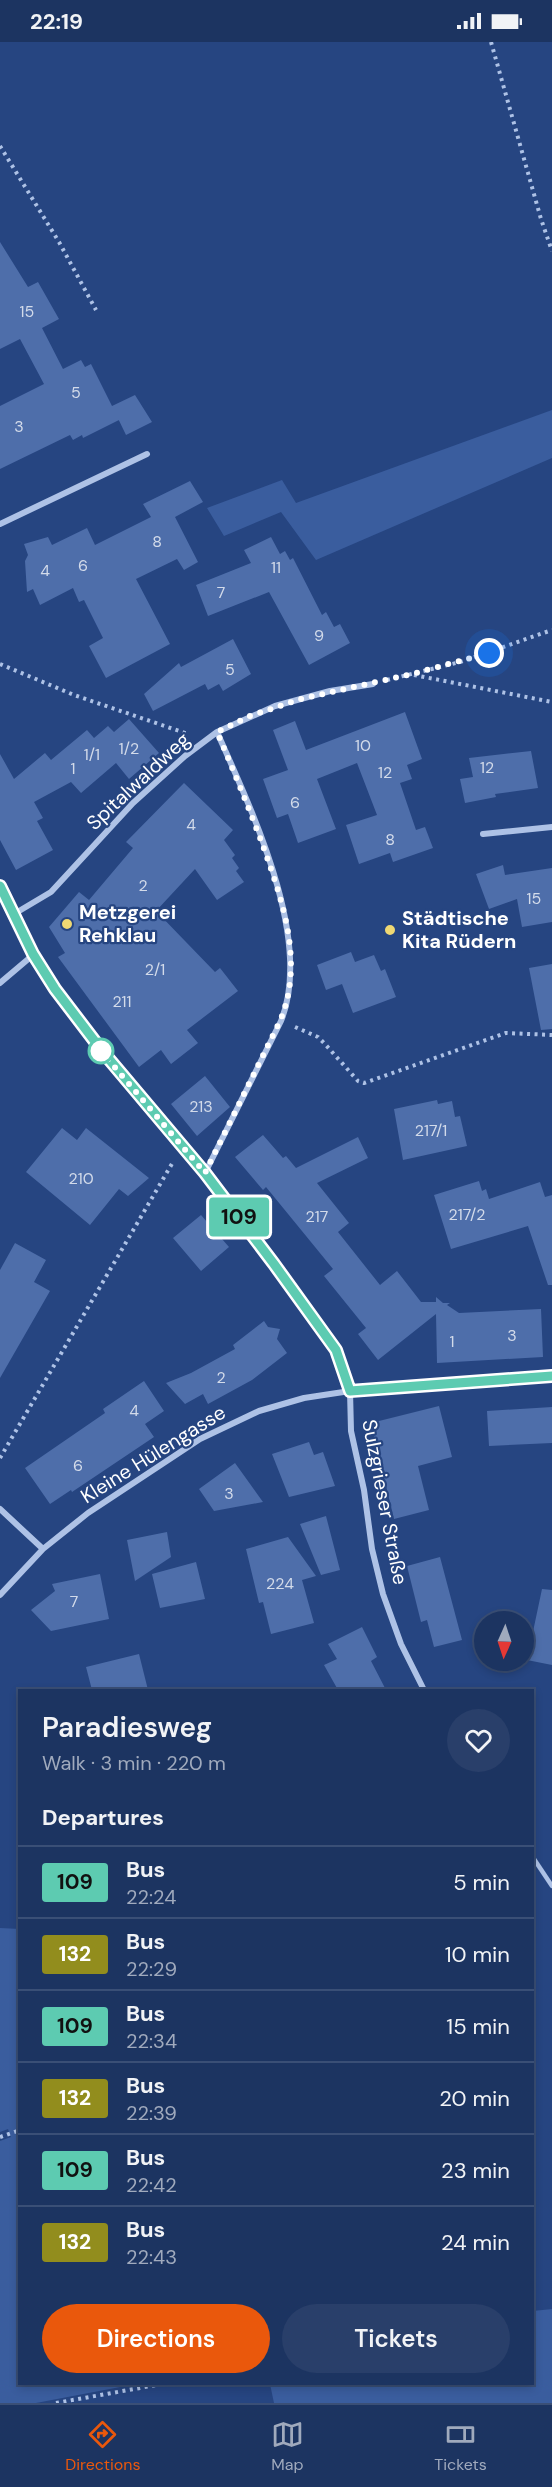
<!DOCTYPE html>
<html lang="en">
<head>
<meta charset="utf-8">
<style>
	:root { --surface:#1c3461; --page:#293f6a; --text:#f1f3f6; --muted:#a0aabd; --line:#3a4f76; --accent:#ea580c }
	body { margin:0; font-family:"DM Sans",sans-serif; background:var(--page); color:var(--text); height:100vh; display:flex; flex-direction:column; font-size:22px; white-space:nowrap }
	* { box-sizing:border-box; margin:0 }
	p { font-size:20px; color:var(--muted) }
	.icon { flex:none; width:33px; height:33px; fill:none; stroke:currentColor; stroke-width:2; stroke-linecap:round; stroke-linejoin:round }
	.map { position:relative; flex:1; overflow:hidden }
	.panel { position:absolute; left:18px; top:1647px; width:516px; height:696px; display:flex; flex-direction:column; background:var(--surface); border-radius:0px; box-shadow:0 3px 9px #0003,0 0 0 2px var(--line) }
	.panel>* { flex:none }
	.badge { padding:0 12px; border-radius:4px; font-size:21px; line-height:39px }
	.needle { width:39px; rotate:183deg }
	.controls { position:absolute; left:474px; top:1569px; display:grid; gap:12px }
	.controls a { display:grid; place-items:center; width:60px; height:60px; border-radius:50%; background:var(--surface); box-shadow:0 3px 9px #0003,0 0 0 2px var(--line); font-size:30px }
	.you { position:absolute; width:30px; height:30px; margin:-15px; border:4px solid #fff; border-radius:50%; background:#1a73e8; box-shadow:0 0 0 9px #1a73e833 }
	.map>.badge { position:absolute; translate:-50% -50%; box-shadow:0 0 0 3px #fff }
	h2 { padding:0 24px; font-size:22px; line-height:54px }
	.round { display:grid; place-items:center; flex:none; width:63px; height:63px; border-radius:32px; background:var(--page) }
	.summary { display:flex; align-items:center; justify-content:space-between; height:102px; padding:0 24px }
	h1 { font-size:28px; font-weight:600; line-height:45px }
	.primary-button { display:flex; gap:12px; margin-top:auto; padding:12px 24px }
	.primary-button a { flex:1; height:69px; border-radius:36px; background:var(--accent); color:#fff; font-size:24px; font-weight:600; line-height:69px; text-align:center }
	.primary-button a+a { background:var(--page); color:var(--text) }
	ul { padding:0; list-style:none }
	li { display:flex; align-items:center; gap:18px; height:72px; padding:0 24px; border-top:2px solid var(--line) }
	li div { flex:1 }
	li b { display:block; font-size:22px }
	li em { font-style:normal }
	li .badge { min-width:66px; font-weight:700; text-align:center }
	.status { display:flex; justify-content:space-between; align-items:center; height:42px; padding:0 30px; background:var(--surface); direction:ltr }
	.status svg { height:16px; fill:currentColor }
	.menu { display:flex; justify-content:space-around; align-items:center; height:84px; border-top:2px solid var(--line); background:var(--surface); font-size:16px; color:var(--muted) }
	.menu a { display:grid; justify-items:center; gap:3px }
	.menu .selected { color:var(--accent) }
	.map>svg:first-child { display:block }
</style>
</head>
<body>
<div class="status"><b>22:19</b><svg viewBox="0 0 49 12"><path d="M0 12V9h3v3zM5 12V6h3v6zM10 12V3h3v9zM15 12V0h3v12zM26 1h20v11H26zM47 4h2v5h-2z"/></svg></div>
<div class="map">
<svg width="552" height="2361" viewBox="0 0 552 2361">
	<rect width="100%" height="100%" fill="#264581"/>
	<path fill="#3a5d9e" d="M 552,368 L 552,416 L 316,518 L 281,470 L 224,494 L 207,466 L 282,438 L 296,461 Z
		M 0,1886 L 20,1887 L 20,2342 L 136,2342 L 36,2361 L 0,2361 L 0,2099 L 11,2095 L 8,2087 L 0,2090 Z
		M 552,2267 L 552,2361 L 274,2361 L 270,2342 L 532,2342 L 533,2269 Z"/>
	<path fill="#4e6eaa" d="M 0,200 L 28,245 L 38,240 L 59,277 L 42,286 L 63,327 L 81,318 L 85,325 L 91,322 L 119,378 L 83,396 L 82,393 L 73,398 L 70,393 L 0,427 L 0,364 L 44,342 L 20,297 L 0,307 Z
		M 135,353 L 152,380 L 126,393 L 112,364 Z
		M 190,439 L 203,460 L 175,475 L 198,520 L 184,528 L 177,517 L 136,537 L 170,602 L 106,636 L 89,604 L 103,596 L 84,558 L 79,560 L 73,546 L 40,563 L 33,547 L 27,550 L 25,519 L 28,513 L 24,502 L 48,495 L 52,503 L 87,486 L 95,503 L 151,475 L 143,462 Z
		M 271,495 L 280,512 L 285,509 L 290,518 L 293,516 L 322,573 L 326,570 L 334,585 L 340,582 L 350,601 L 309,623 L 269,550 L 208,574 L 196,543 L 251,521 L 244,508 Z
		M 233,597 L 251,632 L 223,649 L 219,642 L 208,648 L 205,642 L 153,669 L 144,652 L 179,621 L 181,625 Z
		M 405,670 L 422,717 L 407,723 L 412,737 L 400,741 L 416,788 L 425,785 L 433,806 L 393,820 L 390,811 L 359,822 L 346,783 L 377,773 L 357,721 L 317,737 L 336,787 L 298,801 L 288,772 L 277,776 L 263,737 L 288,728 L 273,688 L 295,679 L 306,708 Z
		M 129,677 L 159,711 L 129,737 L 116,721 L 81,751 L 71,740 L 34,760 L 43,776 L 37,779 L 53,808 L 16,828 L 0,798 L 0,712 L 14,737 L 45,711 L 51,718 L 87,688 L 94,696 L 108,684 L 114,690 Z
		M 531,709 L 538,746 L 495,752 L 496,755 L 465,761 L 460,737 L 473,735 L 469,716 Z
		M 184,741 L 233,788 L 224,798 L 235,813 L 232,816 L 239,826 L 236,829 L 244,840 L 217,858 L 195,827 L 156,869 L 215,930 L 220,926 L 238,949 L 187,988 L 198,1001 L 171,1022 L 161,1008 L 139,1025 L 58,915 L 65,911 L 49,885 L 79,850 L 89,858 L 133,806 L 126,800 Z
		M 503,823 L 505,833 L 552,826 L 552,880 L 522,885 L 517,857 L 489,867 L 476,832 Z
		M 351,910 L 355,920 L 374,913 L 381,929 L 385,927 L 396,955 L 353,971 L 342,942 L 326,948 L 317,923 Z
		M 552,922 L 552,987 L 541,988 L 529,926 Z
		M 205,1034 L 230,1065 L 197,1094 L 171,1062 Z
		M 437,1058 L 438,1062 L 452,1059 L 455,1075 L 460,1074 L 467,1104 L 403,1118 L 394,1067 Z
		M 62,1086 L 77,1098 L 86,1086 L 149,1136 L 128,1154 L 119,1147 L 90,1183 L 26,1130 Z
		M 263,1093 L 283,1116 L 286,1114 L 296,1126 L 358,1095 L 368,1116 L 317,1141 L 349,1181 L 338,1190 L 380,1243 L 397,1229 L 421,1260 L 436,1260 L 436,1255 L 443,1261 L 450,1261 L 447,1263 L 459,1271 L 541,1267 L 543,1315 L 437,1321 L 436,1272 L 378,1318 L 358,1292 L 366,1286 L 324,1234 L 333,1227 L 266,1145 L 263,1148 L 235,1115 Z
		M 479,1139 L 482,1149 L 486,1147 L 489,1157 L 540,1140 L 545,1155 L 552,1153 L 552,1243 L 548,1243 L 528,1184 L 451,1207 L 434,1153 Z
		M 201,1173 L 229,1205 L 201,1229 L 173,1196 Z
		M 15,1201 L 46,1218 L 34,1240 L 50,1249 L 0,1336 L 0,1228 Z
		M 264,1279 L 268,1285 L 280,1287 L 277,1297 L 287,1311 L 252,1338 L 208,1362 L 203,1352 L 185,1362 L 166,1341 L 191,1331 L 235,1307 L 233,1303 Z
		M 144,1339 L 164,1369 L 145,1382 L 154,1395 L 72,1450 L 71,1448 L 50,1462 L 25,1426 L 105,1371 L 103,1367 Z
		M 439,1364 L 452,1415 L 418,1424 L 429,1468 L 394,1477 L 371,1381 Z
		M 552,1365 L 552,1401 L 489,1404 L 487,1369 Z
		M 309,1400 L 314,1413 L 323,1410 L 335,1444 L 289,1455 L 272,1412 Z
		M 235,1421 L 263,1460 L 214,1469 L 199,1447 Z
		M 326,1474 L 340,1528 L 321,1533 L 300,1482 Z
		M 167,1490 L 171,1515 L 135,1539 L 127,1498 Z
		M 288,1495 L 316,1534 L 302,1538 L 314,1581 L 271,1592 L 263,1560 L 259,1561 L 246,1507 Z
		M 440,1515 L 462,1598 L 434,1605 L 427,1578 L 421,1580 L 407,1524 Z
		M 196,1520 L 205,1557 L 160,1566 L 152,1532 Z
		M 100,1532 L 109,1577 L 51,1589 L 31,1568 L 55,1549 L 52,1542 Z
		M 542,1547 L 552,1548 L 552,1623 L 527,1618 Z
		M 362,1585 L 377,1615 L 371,1619 L 386,1648 L 338,1648 L 324,1623 L 337,1617 L 328,1602 Z
		M 139,1612 L 148,1648 L 92,1648 L 86,1625 Z"/>
	<g fill="none" stroke-linecap="round" stroke-linejoin="round">
		<path stroke="#aec2e6" stroke-width="4" stroke-dasharray="3 4.5" stroke-linecap="butt" d="M 491,0 L 541,177 L 552,209
			M 0,104 L 59,200 L 96,268
			M 0,622 L 74,653 L 188,692
			M 414,633 L 552,660
			M 387,638 L 460,620 L 552,588
			M 295,985 L 318,995 L 324,1001 L 358,1039 L 364,1041 L 506,991 L 552,993
			M 0,1416 L 173,1120
			M 0,2095 L 20,2088
			M 56,2361 L 162,2342"/>
		<path stroke="#aec2e6" stroke-width="4.5" d="M 532,1814 L 552,1844"/>
		<path stroke="#aec2e6" stroke-width="6" d="M 0,482 L 147,412
			M 483,792 L 552,785
			M 14,872 L 51,850 L 133,761 L 185,714 L 217,690 L 275,664 L 330,649 L 373,642
			M 0,941 L 33,913
			M 205,1131 L 281,979 C 314,897 251,767 217,690
			M 350,1349 L 351,1389 L 364,1448 L 372,1507 L 383,1552 L 401,1602 L 424,1648
			M 0,1467 L 43,1507
			M 0,1553 L 43,1507 L 88,1471 L 200,1397 L 259,1369 L 304,1356 L 350,1349 L 552,1334"/>
		<path stroke="#aec2e6" stroke-width="10" d="M 0,844 L 33,913 L 55,947 L 103,1010 L 182,1104 L 253,1193 L 336,1308 L 350,1349"/>
	</g>
	<g fill="none" stroke-linecap="round" stroke-linejoin="round">
		<defs>
			<path id="line" d="M 0,844 L 33,912 L 55,947 L 103,1010 L 205,1131 L 274,1222 L 336,1308 L 350,1349 L 552,1334"/>
		</defs>
		<use href="#line" stroke="#fff" stroke-width="14"/>
		<use href="#line" stroke="#5dcbb1" stroke-width="9"/>
		<path stroke="#fff" stroke-width="6" stroke-dasharray="0 10.8" d="M 101,1009 L 205,1131 L 280,979 C 305,920 282,858 262,801 C 248,764 233,727 217,690 L 250,674 L 301,657 L 412,632 L 489,611"/>
	</g>
	<g fill="#efd873" stroke="#264581" stroke-width="2">
		<circle cx="67" cy="882" r="6"/>
		<circle cx="390" cy="888" r="6"/>
	</g>
	<circle fill="#fff" stroke="#5dcbb1" stroke-width="3" cx="101" cy="1009" r="12"/>
	<g text-anchor="middle" dominant-baseline="central" stroke-width="4.5" stroke-linejoin="round" paint-order="stroke">
		<g font-size="16" fill="#d3dbea">
			<text x="27" y="269">15</text>
			<text x="76" y="350">5</text>
			<text x="19" y="384">3</text>
			<text x="157" y="499">8</text>
			<text x="83" y="523">6</text>
			<text x="276" y="525">11</text>
			<text x="45" y="528">4</text>
			<text x="221" y="550">7</text>
			<text x="319" y="593">9</text>
			<text x="230" y="627">5</text>
			<text x="363" y="703">10</text>
			<text x="129" y="706">1/2</text>
			<text x="92" y="712">1/1</text>
			<text x="487" y="725">12</text>
			<text x="73" y="726">1</text>
			<text x="385" y="730">12</text>
			<text x="295" y="760">6</text>
			<text x="191" y="782">4</text>
			<text x="390" y="797">8</text>
			<text x="143" y="843">2</text>
			<text x="534" y="856">15</text>
			<text x="155" y="927">2/1</text>
			<text x="122" y="959">211</text>
			<text x="201" y="1064">213</text>
			<text x="431" y="1088">217/1</text>
			<text x="81" y="1136">210</text>
			<text x="467" y="1172">217/2</text>
			<text x="317" y="1174">217</text>
			<text x="512" y="1293">3</text>
			<text x="452" y="1299">1</text>
			<text x="221" y="1335">2</text>
			<text x="134" y="1368">4</text>
			<text x="78" y="1423">6</text>
			<text x="229" y="1451">3</text>
			<text x="280" y="1541">224</text>
			<text x="74" y="1559">7</text>
		</g>
		<g font-size="20" fill="#fff" stroke="#264581">
			<text transform="translate(138 739) rotate(-43)">Spitalwaldweg</text>
			<text transform="translate(153 1412) rotate(-32)">Kleine Hülengasse</text>
			<text transform="translate(385 1460) rotate(79)">Sulzgrieser Straße</text>
		</g>
		<g font-size="20" font-weight="bold" fill="#fff" stroke="#264581" text-anchor="start">
			<text x="79" y="870">Metzgerei<tspan x="79" dy="23">Rehklau</tspan></text>
			<text x="402" y="876">Städtische<tspan x="402" dy="23">Kita Rüdern</tspan></text>
		</g>
	</g>
</svg>
<div class="controls">
<a><svg class="needle" viewBox="-14 -14 28 28"><path d="M0-13l5 13h-10z" fill="#e53935"/><path d="M0 13l5-13h-10z" fill="#a0aabd"/></svg></a>
</div>
<div class="you" style="left:489px;top:611px"></div>
<b class="badge" style="left:239px;top:1175px;background:#5dcbb1;color:#111">109</b>
<section class="panel">
<div class="summary"><div><h1>Paradiesweg</h1><p>Walk · 3 min · 220 m</p></div><a class="round"><svg class="icon" aria-label="heart" viewBox="0 0 24 24"><path d="M12 20l-8-8c-3-5 5-10 8-4 3-6 11-1 8 4z"/></svg></a></div>
<h2>Departures</h2>
<ul>
<li><span class="badge" style="background:#5dcbb1;color:#111">109</span><div><b>Bus</b><p>22:24</p></div><em>5 min</em></li>
<li><span class="badge" style="background:#928d1d;color:#fff">132</span><div><b>Bus</b><p>22:29</p></div><em>10 min</em></li>
<li><span class="badge" style="background:#5dcbb1;color:#111">109</span><div><b>Bus</b><p>22:34</p></div><em>15 min</em></li>
<li><span class="badge" style="background:#928d1d;color:#fff">132</span><div><b>Bus</b><p>22:39</p></div><em>20 min</em></li>
<li><span class="badge" style="background:#5dcbb1;color:#111">109</span><div><b>Bus</b><p>22:42</p></div><em>23 min</em></li>
<li><span class="badge" style="background:#928d1d;color:#fff">132</span><div><b>Bus</b><p>22:43</p></div><em>24 min</em></li>
</ul>
<div class="primary-button"><a>Directions</a><a>Tickets</a></div>
</section>
</div>
<nav class="menu">
<a class="selected"><svg class="icon" aria-label="directions" viewBox="0 0 24 24"><path d="M12 3l9 9-9 9-9-9zM9 14v-3h6M13 9l2 2-2 2"/></svg>Directions</a>
<a><svg class="icon" aria-label="map" viewBox="0 0 24 24"><path d="M3 6l6-2 6 2 6-2v14l-6 2-6-2-6 2zM9 4v14M15 6v14"/></svg>Map</a>
<a><svg class="icon" aria-label="tickets" viewBox="0 0 24 24"><path d="M3 7h18v10H3zM15 7v10"/></svg>Tickets</a>
</nav>
</body>
</html>
